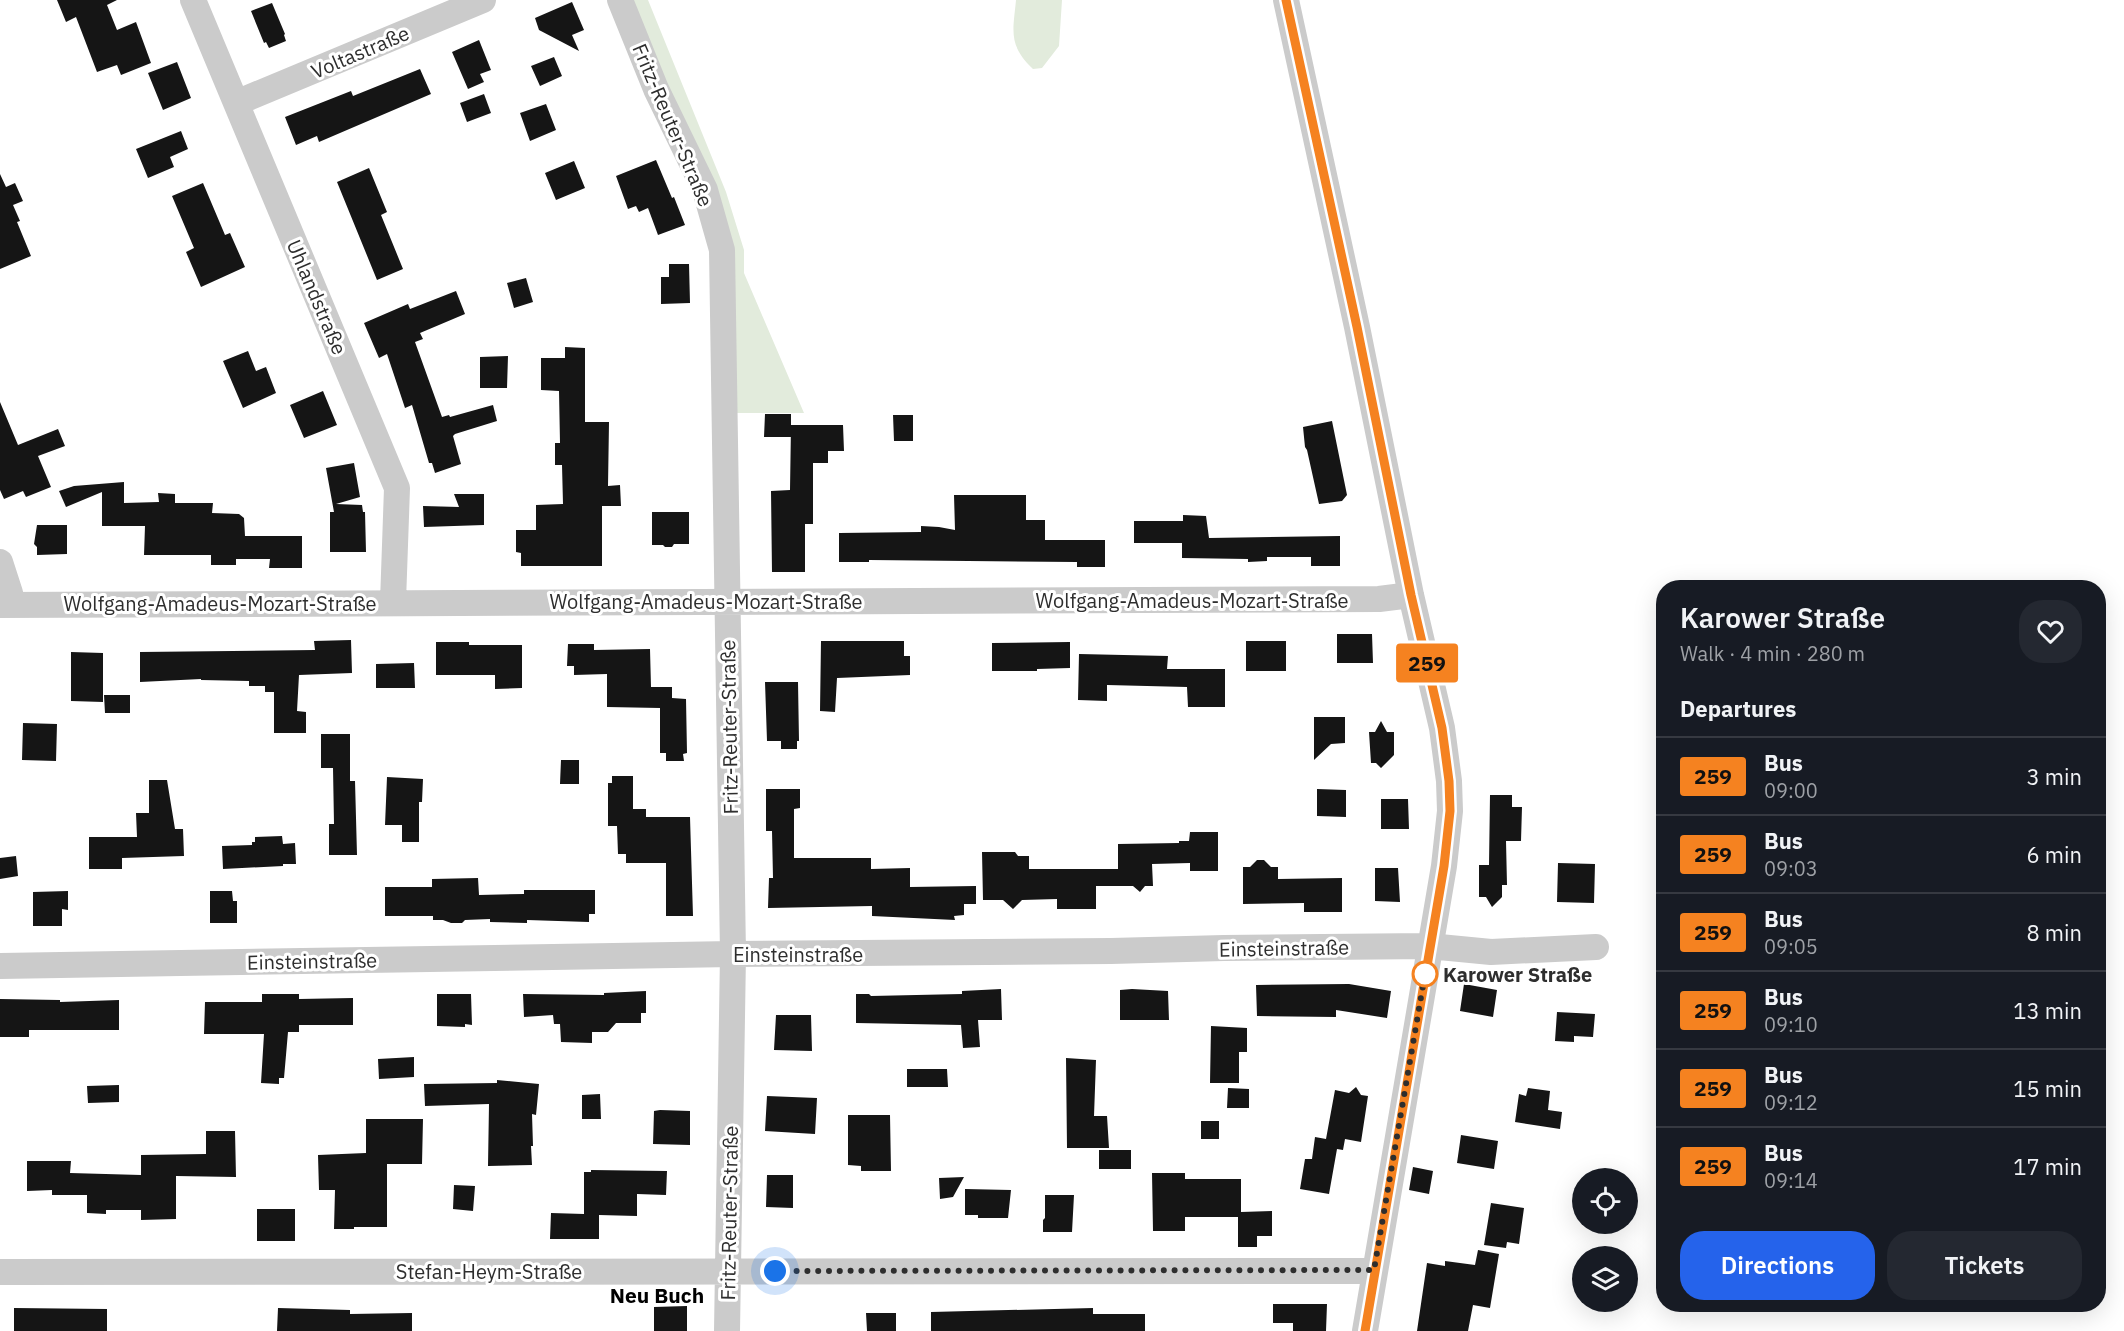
<!DOCTYPE html>
<html lang="en">
<head>
<meta charset="utf-8">
<style>
	:root { --surface:#171b24; --page:#242831; --text:#f1f3f6; --muted:#9ea1a6; --line:#363941; --accent:#2563eb }
	body { margin:0; font-family:"IBM Plex Sans",sans-serif; background:var(--page); color:var(--text); height:100vh; display:flex; flex-direction:column; font-size:22px; white-space:nowrap }
	* { box-sizing:border-box; margin:0 }
	p { font-size:20px; color:var(--muted) }
	.icon { flex:none; width:33px; height:33px; fill:none; stroke:currentColor; stroke-width:2; stroke-linecap:round; stroke-linejoin:round }
	.map { position:relative; flex:1; overflow:hidden }
	.drawer { position:absolute; left:1656px; top:580px; width:450px; height:732px; display:flex; flex-direction:column; background:var(--surface); border-radius:24px; box-shadow:0 6px 24px #0002 }
	.drawer>* { flex:none }
	.badge { padding:0 12px; border-radius:4px; font-size:21px; line-height:39px }
	.buttons { position:absolute; left:1572px; top:1168px; display:grid; gap:12px }
	.buttons a { display:grid; place-items:center; width:66px; height:66px; border-radius:50%; background:var(--surface); box-shadow:0 6px 24px #0002; font-size:30px }
	.you { position:absolute; width:30px; height:30px; margin:-15px; border:4px solid #fff; border-radius:50%; background:#1a73e8; box-shadow:0 0 0 9px #1a73e833 }
	.map>.badge { position:absolute; translate:-50% -50%; box-shadow:0 0 0 3px #fff }
	h2 { padding:0 24px; font-size:22px; line-height:54px }
	.round { display:grid; place-items:center; flex:none; width:63px; height:63px; border-radius:24px; background:var(--page) }
	.overview { display:flex; align-items:center; justify-content:space-between; height:102px; padding:0 24px }
	h1 { font-size:28px; font-weight:600; line-height:45px }
	.primary-button { display:flex; gap:12px; margin-top:auto; padding:12px 24px }
	.primary-button a { flex:1; height:69px; border-radius:24px; background:var(--accent); color:#fff; font-size:24px; font-weight:600; line-height:69px; text-align:center }
	.primary-button a+a { background:var(--page); color:var(--text) }
	ul { padding:0; list-style:none }
	li { display:flex; align-items:center; gap:18px; height:78px; padding:0 24px; border-top:2px solid var(--line) }
	li div { flex:1 }
	li b { display:block; font-size:22px }
	li em { font-style:normal }
	li .badge { min-width:66px; font-weight:700; text-align:center }
	.map>svg:first-child { display:block }
</style>
</head>
<body>
<div class="map">
<svg width="2124" height="1331" viewBox="0 0 2124 1331">
	<rect width="100%" height="100%" fill="#fff"/>
	<path fill="#e2ebdc" d="M 630,0 L 648,0 L 726,192 L 744,250 L 744,273 L 804,413 L 733,413 L 730,262 Z
		M 1016,0 L 1062,0 L 1059,46 L 1042,68 L 1033,69 C 1008,45 1013,32 1016,0 Z"/>
	<path fill="#151515" d="M 57,0 L 117,0 L 107,5 L 117,30 L 136,22 L 151,63 L 121,75 L 117,65 L 97,72 L 76,17 L 66,22 Z
		M 572,2 L 584,30 L 572,35 L 579,51 L 539,30 L 535,18 Z
		M 272,3 L 285,34 L 284,35 L 286,41 L 269,48 L 266,42 L 264,43 L 251,11 Z
		M 479,40 L 491,70 L 480,74 L 484,82 L 468,89 L 452,52 Z
		M 554,57 L 562,76 L 540,86 L 531,66 Z
		M 177,62 L 191,98 L 163,110 L 148,73 Z
		M 420,69 L 431,94 L 319,142 L 317,136 L 296,145 L 285,117 L 351,91 L 353,96 Z
		M 484,94 L 491,113 L 467,122 L 460,103 Z
		M 546,104 L 556,130 L 530,141 L 520,113 Z
		M 181,131 L 188,149 L 170,157 L 174,167 L 148,178 L 136,149 Z
		M 656,160 L 672,198 L 674,197 L 685,225 L 658,235 L 648,208 L 639,212 L 636,206 L 628,209 L 616,176 Z
		M 574,161 L 585,188 L 556,200 L 545,173 Z
		M 369,168 L 387,212 L 381,215 L 403,269 L 377,280 L 337,182 Z
		M 0,174 L 6,187 L 15,183 L 23,201 L 13,205 L 20,221 L 17,222 L 31,256 L 0,269 Z
		M 203,183 L 225,235 L 230,233 L 245,267 L 201,287 L 186,252 L 194,248 L 172,196 Z
		M 669,264 L 689,264 L 690,303 L 661,304 L 661,277 L 669,277 Z
		M 526,278 L 533,302 L 514,308 L 507,283 Z
		M 456,291 L 465,314 L 420,333 L 423,339 L 415,342 L 442,417 L 449,415 L 450,417 L 493,405 L 497,421 L 455,434 L 453,436 L 461,464 L 435,473 L 432,463 L 429,463 L 412,405 L 405,408 L 387,354 L 379,358 L 364,323 L 408,304 L 410,309 Z
		M 565,347 L 585,348 L 585,422 L 609,422 L 608,486 L 620,485 L 621,506 L 602,506 L 602,566 L 521,566 L 521,553 L 516,552 L 516,530 L 536,530 L 536,505 L 563,504 L 562,465 L 555,465 L 555,443 L 560,443 L 559,391 L 541,390 L 541,358 L 565,358 Z
		M 248,351 L 256,371 L 266,367 L 276,393 L 243,408 L 223,361 Z
		M 508,356 L 507,388 L 480,388 L 480,357 Z
		M 323,391 L 337,425 L 304,438 L 290,405 Z
		M 0,402 L 18,445 L 58,429 L 65,446 L 38,456 L 51,487 L 26,497 L 23,491 L 4,499 L 0,490 Z
		M 765,414 L 791,414 L 791,437 L 764,437 Z
		M 893,415 L 913,415 L 913,441 L 894,441 Z
		M 1332,421 L 1347,495 L 1342,501 L 1319,504 L 1307,450 L 1305,447 L 1303,427 Z
		M 791,425 L 843,425 L 844,451 L 828,451 L 828,463 L 813,463 L 813,524 L 805,524 L 805,572 L 772,572 L 771,491 L 790,490 Z
		M 354,463 L 360,497 L 336,504 L 362,505 L 363,512 L 365,512 L 366,552 L 330,552 L 330,512 L 334,512 L 326,468 Z
		M 124,482 L 124,503 L 159,502 L 158,493 L 175,494 L 175,503 L 213,503 L 212,513 L 239,514 L 244,518 L 245,536 L 302,536 L 302,568 L 269,568 L 270,559 L 236,559 L 236,565 L 211,565 L 211,555 L 144,555 L 145,526 L 102,526 L 102,492 L 66,507 L 59,491 L 74,486 Z
		M 454,494 L 484,494 L 484,525 L 424,527 L 423,506 L 459,507 Z
		M 954,495 L 1026,495 L 1026,520 L 1045,520 L 1045,540 L 1105,540 L 1105,567 L 1077,567 L 1077,562 L 869,560 L 869,562 L 839,562 L 839,533 L 921,532 L 921,526 L 939,527 L 955,530 Z
		M 652,512 L 689,512 L 689,544 L 674,544 L 672,547 L 665,547 L 663,545 L 652,545 Z
		M 1183,515 L 1206,516 L 1209,538 L 1340,536 L 1340,566 L 1311,566 L 1311,557 L 1267,557 L 1267,561 L 1248,562 L 1248,559 L 1182,558 L 1182,543 L 1134,543 L 1134,521 L 1183,521 Z
		M 37,525 L 67,525 L 67,554 L 37,555 L 37,547 L 34,544 Z
		M 1337,634 L 1372,634 L 1373,663 L 1337,663 Z
		M 351,640 L 352,673 L 299,675 L 297,711 L 306,712 L 306,733 L 274,733 L 274,692 L 265,692 L 265,686 L 249,686 L 249,681 L 201,680 L 201,679 L 140,682 L 140,652 L 315,650 L 314,641 Z
		M 821,641 L 904,641 L 904,656 L 910,656 L 910,675 L 837,678 L 835,712 L 820,711 Z
		M 1246,641 L 1286,641 L 1286,671 L 1246,671 Z
		M 436,642 L 469,642 L 469,645 L 522,645 L 522,688 L 495,689 L 495,675 L 436,675 Z
		M 1070,642 L 1070,668 L 1037,669 L 1037,671 L 992,671 L 992,643 Z
		M 568,644 L 594,644 L 594,650 L 650,649 L 651,687 L 672,687 L 672,698 L 686,699 L 687,753 L 683,754 L 684,761 L 666,761 L 666,753 L 660,753 L 660,708 L 607,707 L 607,674 L 574,675 L 574,666 L 567,666 Z
		M 71,652 L 103,653 L 103,702 L 71,701 Z
		M 1079,654 L 1168,656 L 1167,669 L 1225,669 L 1225,707 L 1188,707 L 1187,687 L 1107,685 L 1107,701 L 1078,700 Z
		M 414,663 L 415,688 L 376,688 L 376,664 Z
		M 765,682 L 798,682 L 799,741 L 797,741 L 797,749 L 781,749 L 781,741 L 767,741 Z
		M 104,695 L 130,695 L 130,713 L 105,713 Z
		M 1314,717 L 1345,717 L 1345,743 L 1331,744 L 1314,760 Z
		M 1381,721 L 1387,732 L 1394,732 L 1394,755 L 1381,768 L 1376,763 L 1371,763 L 1369,732 L 1375,732 Z
		M 23,723 L 57,724 L 56,761 L 22,760 Z
		M 321,734 L 350,734 L 350,781 L 355,781 L 357,855 L 329,855 L 329,824 L 334,824 L 333,768 L 321,768 Z
		M 561,760 L 579,760 L 579,784 L 560,784 Z
		M 612,776 L 633,776 L 633,809 L 646,809 L 646,817 L 690,817 L 693,916 L 666,916 L 666,863 L 626,863 L 626,854 L 618,854 L 617,826 L 608,826 L 608,783 L 612,783 Z
		M 387,777 L 423,779 L 422,802 L 419,802 L 419,842 L 402,842 L 402,825 L 385,825 Z
		M 149,780 L 167,780 L 175,829 L 183,829 L 184,856 L 122,858 L 122,869 L 89,869 L 89,837 L 137,837 L 136,813 L 149,813 Z
		M 766,789 L 800,789 L 800,808 L 794,809 L 794,858 L 871,858 L 871,869 L 910,868 L 910,887 L 976,886 L 976,904 L 964,904 L 964,915 L 954,916 L 955,920 L 872,916 L 872,906 L 768,908 L 769,878 L 773,878 L 772,831 L 766,831 Z
		M 1317,789 L 1346,790 L 1346,817 L 1317,816 Z
		M 1490,795 L 1512,795 L 1512,807 L 1522,807 L 1521,841 L 1506,841 L 1507,885 L 1502,885 L 1502,897 L 1492,907 L 1486,897 L 1479,897 L 1479,865 L 1489,865 Z
		M 1381,799 L 1408,799 L 1409,829 L 1381,829 Z
		M 1190,832 L 1218,832 L 1218,871 L 1190,871 L 1190,863 L 1152,864 L 1153,886 L 1145,886 L 1140,892 L 1133,886 L 1096,886 L 1096,909 L 1057,909 L 1057,899 L 1022,900 L 1013,909 L 1003,900 L 983,900 L 982,852 L 1015,852 L 1018,856 L 1029,856 L 1029,869 L 1118,869 L 1118,844 L 1179,843 L 1179,841 L 1189,841 Z
		M 282,836 L 283,844 L 295,843 L 296,864 L 283,864 L 283,866 L 223,869 L 222,846 L 252,845 L 252,842 L 255,842 L 255,837 Z
		M 16,856 L 18,876 L 0,879 L 0,858 Z
		M 1257,860 L 1264,860 L 1271,867 L 1278,867 L 1278,879 L 1342,878 L 1342,912 L 1304,912 L 1304,903 L 1243,904 L 1243,867 L 1250,867 Z
		M 1558,863 L 1595,864 L 1594,903 L 1557,902 Z
		M 1375,868 L 1398,868 L 1400,902 L 1375,901 Z
		M 478,878 L 479,895 L 524,894 L 524,890 L 595,890 L 595,914 L 589,914 L 589,922 L 527,920 L 527,923 L 490,922 L 490,919 L 465,920 L 462,923 L 451,923 L 443,920 L 433,920 L 433,916 L 385,916 L 385,887 L 432,887 L 432,879 Z
		M 68,891 L 68,910 L 62,909 L 62,926 L 33,926 L 33,892 Z
		M 210,891 L 232,891 L 233,901 L 237,901 L 237,923 L 210,923 Z
		M 1349,984 L 1391,991 L 1387,1018 L 1336,1010 L 1336,1017 L 1257,1016 L 1256,985 Z
		M 1464,984 L 1497,990 L 1493,1017 L 1460,1011 Z
		M 1001,989 L 1002,1020 L 978,1020 L 980,1047 L 963,1048 L 961,1025 L 856,1023 L 856,994 L 869,994 L 871,996 L 962,994 L 962,991 Z
		M 1132,989 L 1168,991 L 1169,1020 L 1120,1020 L 1120,990 Z
		M 646,991 L 646,1013 L 641,1013 L 641,1023 L 616,1023 L 608,1032 L 592,1032 L 592,1043 L 561,1042 L 560,1024 L 554,1024 L 553,1015 L 524,1017 L 523,994 L 604,995 L 604,993 Z
		M 262,994 L 299,994 L 299,999 L 353,998 L 353,1025 L 299,1025 L 299,1032 L 288,1032 L 284,1078 L 279,1078 L 279,1084 L 261,1083 L 264,1034 L 204,1034 L 205,1002 L 262,1002 Z
		M 437,994 L 471,994 L 472,1025 L 465,1024 L 465,1027 L 437,1026 Z
		M 0,999 L 60,1000 L 60,1002 L 119,1000 L 119,1030 L 29,1030 L 29,1037 L 0,1037 Z
		M 1557,1012 L 1595,1014 L 1593,1037 L 1574,1036 L 1574,1042 L 1555,1041 Z
		M 776,1015 L 811,1015 L 812,1051 L 774,1050 Z
		M 1211,1026 L 1247,1028 L 1247,1052 L 1239,1052 L 1239,1083 L 1210,1083 Z
		M 414,1057 L 414,1077 L 379,1079 L 378,1059 Z
		M 1066,1058 L 1096,1060 L 1094,1116 L 1107,1116 L 1109,1148 L 1067,1148 Z
		M 907,1069 L 947,1069 L 948,1087 L 907,1087 Z
		M 497,1080 L 539,1084 L 536,1115 L 532,1114 L 533,1146 L 531,1146 L 532,1165 L 488,1166 L 489,1104 L 425,1106 L 424,1084 L 497,1083 Z
		M 119,1085 L 119,1102 L 88,1103 L 87,1086 Z
		M 1356,1087 L 1361,1095 L 1368,1096 L 1361,1142 L 1345,1139 L 1343,1150 L 1337,1149 L 1329,1194 L 1300,1189 L 1305,1159 L 1312,1159 L 1315,1137 L 1326,1139 L 1335,1090 L 1349,1093 Z
		M 1228,1088 L 1249,1089 L 1249,1108 L 1227,1108 Z
		M 1528,1088 L 1550,1091 L 1548,1110 L 1562,1112 L 1560,1129 L 1515,1122 L 1519,1094 L 1526,1096 Z
		M 600,1094 L 601,1119 L 582,1119 L 582,1095 Z
		M 767,1096 L 817,1098 L 815,1134 L 765,1131 Z
		M 660,1110 L 690,1111 L 690,1145 L 653,1144 L 654,1111 Z
		M 848,1115 L 890,1115 L 891,1171 L 861,1171 L 861,1166 L 848,1165 Z
		M 366,1119 L 423,1119 L 422,1164 L 387,1164 L 387,1227 L 354,1227 L 354,1229 L 334,1229 L 335,1190 L 319,1190 L 318,1155 L 366,1153 Z
		M 1201,1121 L 1219,1121 L 1219,1139 L 1201,1139 Z
		M 206,1131 L 235,1131 L 236,1177 L 176,1176 L 176,1219 L 141,1220 L 141,1210 L 106,1210 L 106,1214 L 87,1213 L 87,1195 L 52,1195 L 52,1190 L 27,1191 L 27,1161 L 71,1161 L 70,1173 L 141,1175 L 141,1155 L 206,1154 Z
		M 1461,1135 L 1498,1141 L 1494,1169 L 1457,1163 Z
		M 1099,1150 L 1131,1150 L 1131,1169 L 1099,1169 Z
		M 1413,1167 L 1433,1171 L 1429,1194 L 1409,1190 Z
		M 591,1170 L 667,1171 L 666,1195 L 637,1194 L 637,1216 L 599,1215 L 599,1239 L 550,1239 L 551,1213 L 584,1214 L 584,1172 L 591,1172 Z
		M 1152,1173 L 1185,1173 L 1185,1179 L 1241,1179 L 1241,1212 L 1272,1211 L 1272,1236 L 1257,1236 L 1257,1247 L 1238,1247 L 1238,1217 L 1185,1217 L 1185,1231 L 1153,1231 Z
		M 767,1175 L 793,1175 L 793,1208 L 766,1207 Z
		M 964,1177 L 953,1197 L 940,1199 L 939,1178 Z
		M 454,1185 L 475,1186 L 473,1211 L 453,1209 Z
		M 965,1189 L 1011,1190 L 1008,1218 L 978,1218 L 978,1215 L 965,1215 Z
		M 1045,1195 L 1074,1195 L 1072,1232 L 1043,1232 L 1043,1220 L 1045,1218 Z
		M 1491,1203 L 1524,1208 L 1519,1244 L 1507,1242 L 1506,1248 L 1484,1245 Z
		M 257,1209 L 295,1209 L 295,1241 L 257,1241 Z
		M 1478,1250 L 1499,1254 L 1490,1308 L 1473,1305 L 1468,1331 L 1417,1331 L 1427,1263 L 1445,1266 L 1445,1261 L 1475,1265 Z
		M 1273,1304 L 1327,1304 L 1326,1331 L 1293,1331 L 1293,1323 L 1273,1323 Z
		M 687,1306 L 687,1331 L 654,1331 L 654,1307 Z
		M 14,1308 L 107,1309 L 107,1331 L 14,1331 Z
		M 278,1308 L 350,1310 L 350,1314 L 412,1313 L 412,1331 L 277,1331 Z
		M 1093,1308 L 1093,1314 L 1145,1314 L 1145,1331 L 931,1331 L 931,1312 Z
		M 866,1313 L 896,1313 L 896,1331 L 867,1331 Z"/>
	<g fill="none" stroke-linecap="round" stroke-linejoin="round">
		<path stroke="#cbcbcb" stroke-width="26" d="M 193,0 L 397,488 L 393,602
			M 620,0 L 656,89 L 705,190 L 722,250 L 733,954 L 727,1331
			M 1286,0 L 1357,327 L 1411,595 L 1442,728 L 1449,781 L 1450,811 L 1444,866 L 1365,1331
			M 236,103 L 483,0
			M 0,562 L 10,593 L 11,604
			M 0,605 L 1379,599 L 1411,595
			M 0,966 L 733,954 L 1111,951 L 1224,948 L 1429,946 L 1491,952 L 1596,947
			M 0,1272 L 1374,1271"/>
	</g>
	<g fill="none" stroke-linecap="round" stroke-linejoin="round">
		<defs>
			<path id="line" d="M 1286,0 L 1357,327 L 1411,595 L 1442,728 L 1449,781 L 1450,811 L 1444,866 L 1365,1331"/>
		</defs>
		<use href="#line" stroke="#fff" stroke-width="14"/>
		<use href="#line" stroke="#f58220" stroke-width="9"/>
		<path stroke="#2e2e2e" stroke-width="6" stroke-dasharray="0 10.8" d="M 775,1271 L 1374,1270 L 1425,974"/>
	</g>
	<circle fill="#fff" stroke="#f58220" stroke-width="3" cx="1425" cy="974" r="12"/>
	<g text-anchor="middle" dominant-baseline="central" stroke-width="6" stroke-linejoin="round" paint-order="stroke">
		<g font-size="20" fill="#2e2e2e" stroke="#fff">
			<text transform="translate(360 52) rotate(-23)">Voltastraße</text>
			<text transform="translate(673 125) rotate(67)">Fritz-Reuter-Straße</text>
			<text transform="translate(317 297) rotate(67)">Uhlandstraße</text>
			<text x="1192" y="600">Wolfgang-Amadeus-Mozart-Straße</text>
			<text x="706" y="601">Wolfgang-Amadeus-Mozart-Straße</text>
			<text x="220" y="603">Wolfgang-Amadeus-Mozart-Straße</text>
			<text transform="translate(729 727) rotate(-91)">Fritz-Reuter-Straße</text>
			<text transform="translate(1284 948) rotate(-1)">Einsteinstraße</text>
			<text x="798" y="954">Einsteinstraße</text>
			<text transform="translate(312 961) rotate(-1)">Einsteinstraße</text>
			<text transform="translate(729 1213) rotate(-89)">Fritz-Reuter-Straße</text>
			<text x="489" y="1271">Stefan-Heym-Straße</text>
		</g>
		<g font-size="20" font-weight="bold" fill="#2e2e2e" stroke="#fff" text-anchor="start">
			<text x="1443" y="974">Karower Straße</text>
		</g>
		<g font-size="21" font-weight="bold" fill="#000" stroke="#fff">
			<text x="657" y="1295">Neu Buch</text>
		</g>
	</g>
</svg>
<div class="buttons">
<a><svg class="icon" aria-label="locate" viewBox="0 0 24 24"><circle cx="12" cy="12" r="6"/><path d="M12 2v4M12 18v4M2 12h4M18 12h4"/></svg></a>
<a><svg class="icon" aria-label="layers" viewBox="0 0 24 24"><path d="M12 4l9 5-9 5-9-5zM3 14l9 5 9-5"/></svg></a>
</div>
<div class="you" style="left:775px;top:1271px"></div>
<b class="badge" style="left:1427px;top:663px;background:#f58220;color:#111">259</b>
<section class="drawer">
<div class="overview"><div><h1>Karower Straße</h1><p>Walk · 4 min · 280 m</p></div><a class="round"><svg class="icon" aria-label="heart" viewBox="0 0 24 24"><path d="M12 20l-8-8c-3-5 5-10 8-4 3-6 11-1 8 4z"/></svg></a></div>
<h2>Departures</h2>
<ul>
<li><span class="badge" style="background:#f58220;color:#111">259</span><div><b>Bus</b><p>09:00</p></div><em>3 min</em></li>
<li><span class="badge" style="background:#f58220;color:#111">259</span><div><b>Bus</b><p>09:03</p></div><em>6 min</em></li>
<li><span class="badge" style="background:#f58220;color:#111">259</span><div><b>Bus</b><p>09:05</p></div><em>8 min</em></li>
<li><span class="badge" style="background:#f58220;color:#111">259</span><div><b>Bus</b><p>09:10</p></div><em>13 min</em></li>
<li><span class="badge" style="background:#f58220;color:#111">259</span><div><b>Bus</b><p>09:12</p></div><em>15 min</em></li>
<li><span class="badge" style="background:#f58220;color:#111">259</span><div><b>Bus</b><p>09:14</p></div><em>17 min</em></li>
</ul>
<div class="primary-button"><a>Directions</a><a>Tickets</a></div>
</section>
</div>
</body>
</html>
